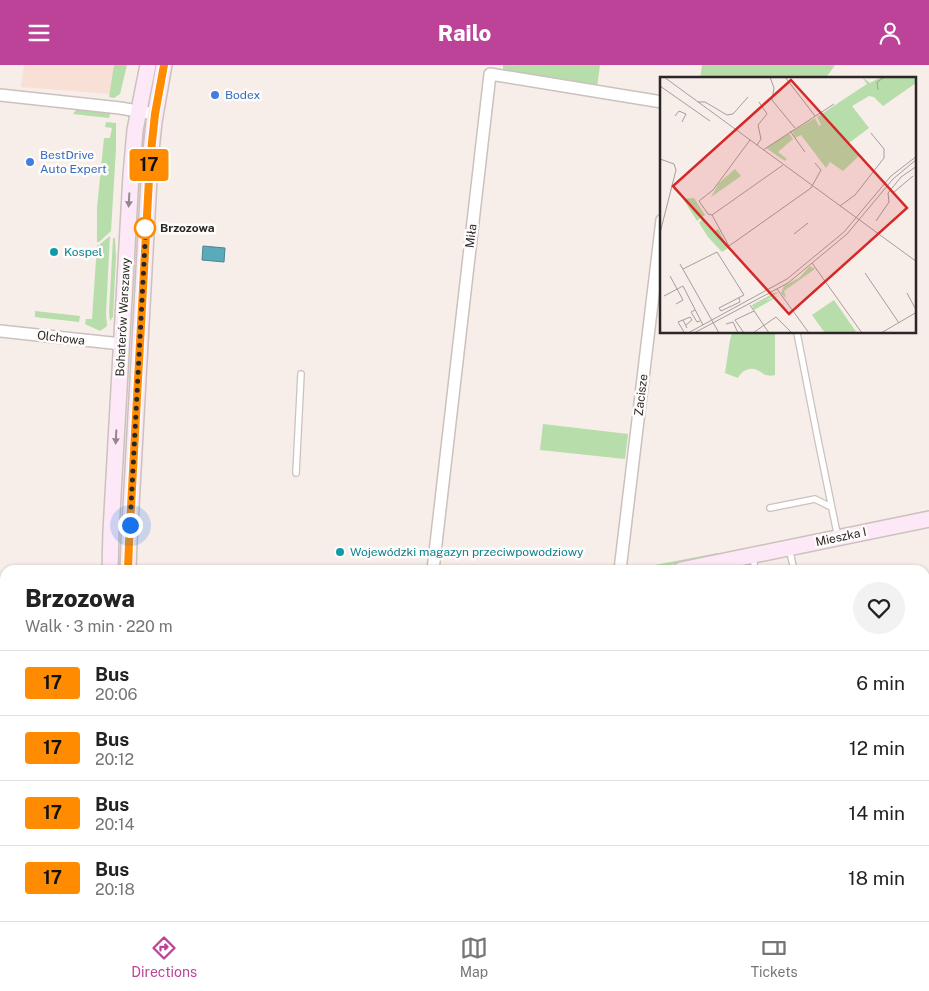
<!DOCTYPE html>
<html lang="en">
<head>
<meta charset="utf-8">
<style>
	:root { --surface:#fff; --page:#f2f2f2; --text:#222; --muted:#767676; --line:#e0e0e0; --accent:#bc4397 }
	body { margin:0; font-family:"Public Sans",sans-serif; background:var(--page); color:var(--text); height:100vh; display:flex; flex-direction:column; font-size:19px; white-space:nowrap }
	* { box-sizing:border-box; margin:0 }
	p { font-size:16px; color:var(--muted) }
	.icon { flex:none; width:28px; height:28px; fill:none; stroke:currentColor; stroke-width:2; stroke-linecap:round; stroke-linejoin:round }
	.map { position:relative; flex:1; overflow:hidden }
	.details { position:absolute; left:0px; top:500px; width:930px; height:356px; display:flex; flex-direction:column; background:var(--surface); border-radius:15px 15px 0 0; box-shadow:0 1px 4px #0004 }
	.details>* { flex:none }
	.badge { padding:0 10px; border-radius:4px; font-size:18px; line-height:32px }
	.you { position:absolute; width:25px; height:25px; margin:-12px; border:4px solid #fff; border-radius:50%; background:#1a73e8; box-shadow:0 0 0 8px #1a73e833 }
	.map>.badge { position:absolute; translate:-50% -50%; box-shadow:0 0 0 2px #fff }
	.round { display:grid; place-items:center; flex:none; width:52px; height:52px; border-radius:26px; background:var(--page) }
	.head { display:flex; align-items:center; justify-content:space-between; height:85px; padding:0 25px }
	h1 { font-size:24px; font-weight:800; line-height:38px }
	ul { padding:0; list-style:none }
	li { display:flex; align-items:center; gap:15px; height:65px; padding:0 25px; border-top:1px solid var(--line) }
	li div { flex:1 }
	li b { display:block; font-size:19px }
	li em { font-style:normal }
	li .badge { min-width:55px; font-weight:700; text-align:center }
	header { display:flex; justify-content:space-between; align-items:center; height:65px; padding:0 25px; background:var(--accent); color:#fff; font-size:22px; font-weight:800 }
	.tabs { display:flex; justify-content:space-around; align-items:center; height:70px; border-top:1px solid var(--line); background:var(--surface); font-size:14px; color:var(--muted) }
	.tabs a { display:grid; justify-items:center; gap:2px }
	.tabs .selected { color:var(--accent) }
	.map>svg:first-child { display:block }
</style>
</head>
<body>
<header><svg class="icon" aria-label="menu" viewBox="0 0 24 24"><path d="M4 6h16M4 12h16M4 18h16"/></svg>Railo<svg class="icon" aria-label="person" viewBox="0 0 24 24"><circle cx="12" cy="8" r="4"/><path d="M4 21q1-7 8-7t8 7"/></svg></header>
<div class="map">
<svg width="929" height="856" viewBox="0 0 929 856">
	<rect width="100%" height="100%" fill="#f7ede9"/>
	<path fill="#f8e0d6" d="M 24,0 L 114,0 L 110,29 L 21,22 Z"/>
	<path fill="#b6ddaa" d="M 114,0 L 127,0 L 120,29 L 114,33 L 109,32 Z
		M 503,0 L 600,0 L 597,22 L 503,7 Z
		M 702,0 L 835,0 L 825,14 L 700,14 Z
		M 81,43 L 111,46 L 109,53 L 73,49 L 76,45 Z
		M 106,57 L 116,58 L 116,83 L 111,166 L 99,177 L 97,177 L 97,143 L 104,73 L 110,73 L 112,63 L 105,62 Z
		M 110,171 L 106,248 L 107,261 L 100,266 L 85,259 L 86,254 L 92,254 L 97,180 L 99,180 Z
		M 113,173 L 115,173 L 116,191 L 113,252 L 110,256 L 109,248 Z
		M 35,246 L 80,251 L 79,257 L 35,252 Z
		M 732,268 L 775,268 L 775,310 C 772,311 769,311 766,310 C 764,310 762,307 759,306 C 751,301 742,305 738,313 L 725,308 L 730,275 Z
		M 543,359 L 628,369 L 625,394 L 540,385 Z
		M 718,488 L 719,490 L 646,505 L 628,505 Z
		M 379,851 L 680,851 L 679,856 L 426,856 Z"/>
	<path fill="#5baabc" stroke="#4d838f" d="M 203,181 L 225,183 L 224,197 L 202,195 Z"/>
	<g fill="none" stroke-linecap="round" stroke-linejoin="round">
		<defs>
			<path id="lane" d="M 797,268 L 817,370 L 838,473
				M 296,408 L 301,309
				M 770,443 L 815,434 L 831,442
				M 789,483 L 794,505
				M 753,492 L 755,505
				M 925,642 L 929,643
				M 925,715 L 929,720
				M 925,837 L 929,838
				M 130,851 L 130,856
				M 691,856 L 692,851"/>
			<path id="street" d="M 0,30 L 120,43 L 155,49
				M 0,266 L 121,279
				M 433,505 L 490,9 L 662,37
				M 620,505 L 662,155
				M 261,851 L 262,856"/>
			<path id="secondary" d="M 110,505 L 111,466 L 131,110 L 135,65 L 148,0
				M 128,505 L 129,478 L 150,96 L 154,57 L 164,0
				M 681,505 L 929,454
				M 0,647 L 5,646
				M 159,851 L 160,856
				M 178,851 L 178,856"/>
		</defs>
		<use href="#lane" stroke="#cbc1bd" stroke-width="8"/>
		<use href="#street" stroke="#cbc1bd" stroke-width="14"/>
		<use href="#secondary" stroke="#cbc1bd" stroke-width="18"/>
		<use href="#lane" stroke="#fff" stroke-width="5.5"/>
		<use href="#street" stroke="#fff" stroke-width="11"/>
		<use href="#secondary" stroke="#fce8f7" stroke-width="15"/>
	</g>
	<defs><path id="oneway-solid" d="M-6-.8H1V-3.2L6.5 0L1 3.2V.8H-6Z" transform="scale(1.25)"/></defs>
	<g fill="#94888e">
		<use href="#oneway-solid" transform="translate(129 135) rotate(93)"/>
		<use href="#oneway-solid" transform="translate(116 372) rotate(93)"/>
	</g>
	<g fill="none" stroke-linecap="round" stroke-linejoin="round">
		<defs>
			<path id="line" d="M 128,505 L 129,478 L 150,96 L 155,49 L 164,0"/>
		</defs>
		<use href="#line" stroke="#fff" stroke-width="11"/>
		<use href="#line" stroke="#ff8c00" stroke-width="8"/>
		<path stroke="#2b2726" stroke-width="5" stroke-dasharray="0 9" d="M 130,460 L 146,160 L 145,163"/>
	</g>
	<g fill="#3f7fe0" stroke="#fefcfb" stroke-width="2">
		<circle cx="215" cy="30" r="5"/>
		<circle cx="30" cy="97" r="5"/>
	</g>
	<circle fill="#fff" stroke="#ff8c00" stroke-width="2.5" cx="145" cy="163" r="10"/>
	<g fill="#0f9aa8" stroke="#fefcfb" stroke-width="2">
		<circle cx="54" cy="187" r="5"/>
		<circle cx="340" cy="487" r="5"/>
	</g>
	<g text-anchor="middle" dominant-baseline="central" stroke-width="5" stroke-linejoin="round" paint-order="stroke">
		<g font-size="12" fill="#366cbe" stroke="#fefcfb" text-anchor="start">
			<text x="225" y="30">Bodex</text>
			<text x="40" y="90">BestDrive<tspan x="40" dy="14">Auto Expert</tspan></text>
		</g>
		<g font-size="12" font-weight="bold" fill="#2b2726" stroke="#fefcfb" text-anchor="start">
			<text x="160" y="163">Brzozowa</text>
		</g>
		<g font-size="12" fill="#2b2726" stroke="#fefcfb">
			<text transform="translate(471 171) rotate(-83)">Miła</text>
			<text transform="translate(123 252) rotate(-87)">Bohaterów Warszawy</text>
			<text transform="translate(61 273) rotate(7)">Olchowa</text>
			<text transform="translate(641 330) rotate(-83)">Zacisze</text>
			<text transform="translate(841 472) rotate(-12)">Mieszka I</text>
		</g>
		<g font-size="12" fill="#0d838f" stroke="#fefcfb" text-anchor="start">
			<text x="64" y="187">Kospel</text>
			<text x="350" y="487">Wojewódzki magazyn przeciwpowodziowy</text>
		</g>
	</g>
	<g transform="translate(660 12)">
		<rect width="256" height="256" fill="#f7ede9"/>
		<path d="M 202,0 L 210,6 L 221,0 L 256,0 L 256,6 L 223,29 L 214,20 L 209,19 L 192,29 L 209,51 L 189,66 L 199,79 L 183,94 L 170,85 L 166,91 L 141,58 L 135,61 L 132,54 L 155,41 L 159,49 L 161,48 L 157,40 L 207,7 ZM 129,56 L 133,62 L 118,75 L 127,82 L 125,84 L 106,71 ZM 75,92 L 81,99 L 51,120 L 59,106 ZM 34,121 L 45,138 L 37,144 L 23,122 ZM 42,142 L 53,155 L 58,152 L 68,171 L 62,175 L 48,160 L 39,146 ZM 150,189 L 155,192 L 124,214 L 126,221 L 121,216 L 124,209 L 139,201 ZM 116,215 L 118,216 L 105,224 L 120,218 L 94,233 L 92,228 ZM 174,223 L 197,256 L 165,256 L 152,238 Z" fill="#b6ddaa"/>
		<path fill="none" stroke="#a59e9b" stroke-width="1" d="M 4,0 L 257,185M 110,0 L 114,11 L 112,23 L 135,51M 125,0 L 155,39M 0,9 L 50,44M 218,13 L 217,5 L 225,0M 38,25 L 45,25 L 67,38 L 73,37 L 88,20M 15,39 L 19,34 L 26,37 L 22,45M 130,54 L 145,75M 90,63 L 53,113 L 39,124 L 48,137 L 52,138 L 123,88M 97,68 L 101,62 L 98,48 L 107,37 L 99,25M 103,73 L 174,27M 0,82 L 14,87 L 16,93 L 0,156M 230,113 L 234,115 L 253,99M 228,116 L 241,100 L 257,89M 180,129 L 195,118 L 224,81 L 224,72 L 211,56M 52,138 L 69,169 L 151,111 L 161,93 L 155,86M 216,144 L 229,125 L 228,116M 134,157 L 148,146M 152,186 L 202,256M 20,187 L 59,256M 23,192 L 57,175 L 84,218 L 59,231 L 61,234 L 80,225 L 79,221M 205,196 L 239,246M 10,199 L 23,223 L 16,227M 117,212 L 149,256M 247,216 L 255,231M 4,219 L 23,209 L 43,248M 90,228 L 109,256M 35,233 L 31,235 L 37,245 L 40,244M 23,243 L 30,240 L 32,243 L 26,248M 66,247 L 73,245 L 78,256M 24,255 L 18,245 L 23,243 L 27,251M 28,256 L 127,202 L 184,155 L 231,99 L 257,79M 34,256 L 128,206 L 187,157 L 233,102 L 257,82M 84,256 L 75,243 L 94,234M 93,256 L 116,240 L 132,256M 221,256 L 257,235"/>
		<path fill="#d62828" fill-opacity="0.15" stroke="#d62828" stroke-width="2.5" d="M 131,3 L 247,131 L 129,237 L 13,109 Z"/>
		<rect width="256" height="256" fill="none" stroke="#2b2726" stroke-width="2.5"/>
	</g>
</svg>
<div class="you" style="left:130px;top:460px"></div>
<b class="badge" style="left:149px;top:100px;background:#ff8c00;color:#111">17</b>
<section class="details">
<div class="head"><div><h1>Brzozowa</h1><p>Walk · 3 min · 220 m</p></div><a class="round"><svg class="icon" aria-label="heart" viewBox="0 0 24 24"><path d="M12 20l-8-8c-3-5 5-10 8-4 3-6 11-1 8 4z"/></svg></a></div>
<ul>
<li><span class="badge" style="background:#ff8c00;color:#111">17</span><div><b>Bus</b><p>20:06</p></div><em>6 min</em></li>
<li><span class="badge" style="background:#ff8c00;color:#111">17</span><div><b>Bus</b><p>20:12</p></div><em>12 min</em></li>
<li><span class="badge" style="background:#ff8c00;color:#111">17</span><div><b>Bus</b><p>20:14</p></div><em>14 min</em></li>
<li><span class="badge" style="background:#ff8c00;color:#111">17</span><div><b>Bus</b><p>20:18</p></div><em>18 min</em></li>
</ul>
</section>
</div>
<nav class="tabs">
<a class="selected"><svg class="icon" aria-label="directions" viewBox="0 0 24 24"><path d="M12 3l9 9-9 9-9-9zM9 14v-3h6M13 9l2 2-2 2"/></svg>Directions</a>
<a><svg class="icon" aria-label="map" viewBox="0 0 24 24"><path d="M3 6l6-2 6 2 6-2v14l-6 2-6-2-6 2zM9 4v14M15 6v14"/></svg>Map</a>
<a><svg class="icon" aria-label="tickets" viewBox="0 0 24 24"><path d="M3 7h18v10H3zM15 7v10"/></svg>Tickets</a>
</nav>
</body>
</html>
